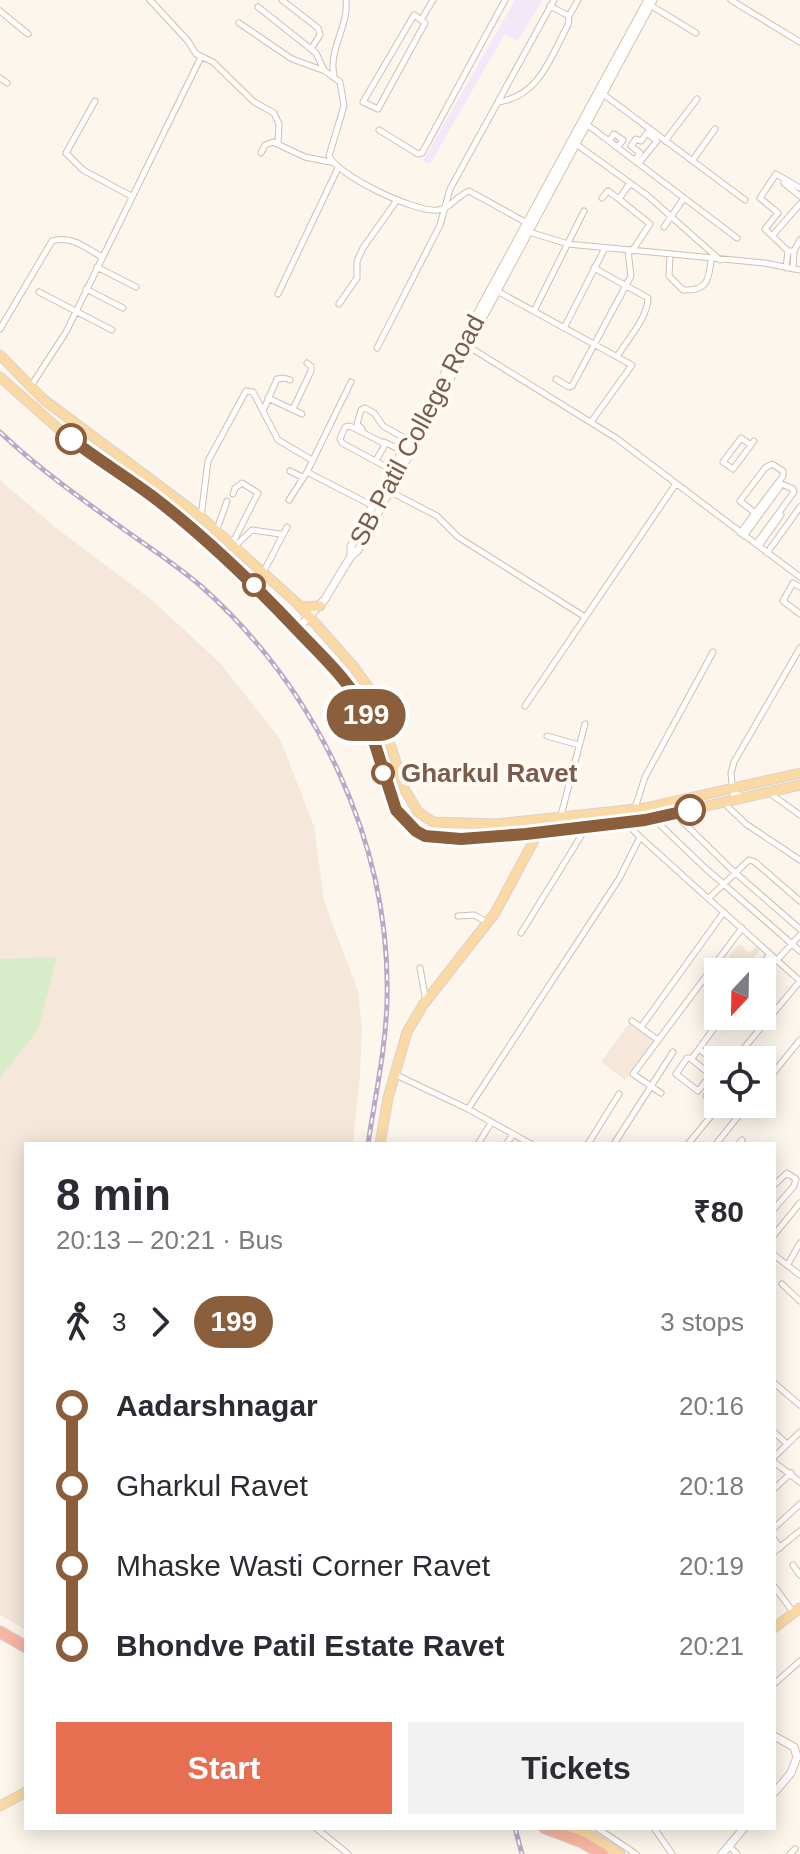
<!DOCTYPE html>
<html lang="en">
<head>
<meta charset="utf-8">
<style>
	:root { --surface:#fff; --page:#f2f2f3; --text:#2b2b33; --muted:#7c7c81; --accent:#e76f51 }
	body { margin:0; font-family:Helvetica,sans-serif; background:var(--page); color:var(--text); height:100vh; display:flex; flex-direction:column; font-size:30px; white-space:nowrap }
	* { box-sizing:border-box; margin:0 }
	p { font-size:26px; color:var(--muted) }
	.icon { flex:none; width:44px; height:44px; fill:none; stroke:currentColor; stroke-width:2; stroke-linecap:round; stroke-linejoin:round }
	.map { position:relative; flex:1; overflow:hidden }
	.panel { position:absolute; left:24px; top:1142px; width:752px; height:688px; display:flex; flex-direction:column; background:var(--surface); border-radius:0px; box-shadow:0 4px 20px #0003 }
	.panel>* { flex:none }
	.badge { padding:0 16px; border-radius:26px; font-size:28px; line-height:52px }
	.needle { width:52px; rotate:202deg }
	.buttons { position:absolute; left:704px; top:958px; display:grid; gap:16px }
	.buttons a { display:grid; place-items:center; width:72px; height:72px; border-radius:0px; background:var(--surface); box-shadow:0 4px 20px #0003; font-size:40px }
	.map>.badge { position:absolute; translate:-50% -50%; box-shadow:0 0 0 4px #fff }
	.legs { display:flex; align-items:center; gap:12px; height:88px; padding:0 32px; font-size:26px }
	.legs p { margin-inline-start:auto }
	.head { display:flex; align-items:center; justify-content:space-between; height:136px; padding:0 32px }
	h1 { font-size:44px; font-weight:700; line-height:60px }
	.button { display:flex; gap:16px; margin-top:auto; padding:16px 32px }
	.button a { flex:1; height:92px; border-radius:0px; background:var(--accent); color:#fff; font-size:32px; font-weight:700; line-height:92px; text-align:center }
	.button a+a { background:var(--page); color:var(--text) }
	ul { padding:0 32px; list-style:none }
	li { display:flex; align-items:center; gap:28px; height:80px; font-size:30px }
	li i { display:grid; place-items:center; width:12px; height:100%; margin:0 10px; background:currentColor }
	li i::after { content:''; width:20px; height:20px; margin:-10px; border:6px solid; border-radius:50%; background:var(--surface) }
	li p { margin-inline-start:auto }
	li:first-child i { background:linear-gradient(#0000 50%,currentColor 0) }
	li:last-child i { background:linear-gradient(currentColor 50%,#0000 0) }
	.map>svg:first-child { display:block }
</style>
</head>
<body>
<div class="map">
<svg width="800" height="1854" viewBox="0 0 800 1854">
	<rect width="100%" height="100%" fill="#fdf6ec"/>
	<path fill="#f5e8da" d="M 0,480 L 56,528 L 152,600 L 220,663 L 280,739 L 314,826 L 324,901 L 358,991 L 362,1026 L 360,1076 L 353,1144 L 26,1144 L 26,1630 L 0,1615 Z
		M 739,944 L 750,953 L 755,947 L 760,950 L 754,957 L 756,960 L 746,972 L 718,972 Z
		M 632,1019 L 657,1037 L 625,1080 L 601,1062 Z"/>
	<path fill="#f3e8fa" d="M 515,0 L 542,0 L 518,41 L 505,34 L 430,164 L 423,161 Z"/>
	<path fill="#d8ecc9" d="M 57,957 L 38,1030 L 0,1078 L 0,959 Z"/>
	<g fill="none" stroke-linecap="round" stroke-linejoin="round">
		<defs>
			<path id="street" d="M 150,0 L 188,41 L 196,54 L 213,62 L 254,102 L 274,113 L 279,124 L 278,143
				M 282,0 L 318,28 L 320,35 L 311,49
				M 731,0 L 800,42
				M 650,5 L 696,33
				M 550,6 L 569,16
				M 258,7 L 316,53 L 324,70
				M 0,11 L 28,34
				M 421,20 L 414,15 L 363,102 L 378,109 L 425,23 L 421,20 L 433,0
				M 239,23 L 292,59 L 325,71 L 340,82 L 344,106 L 329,156 C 337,175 415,213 438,210 C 450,209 458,195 469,191 L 527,223
				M 334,75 C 328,50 349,26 346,0
				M 0,78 L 7,83
				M 603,94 L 745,200
				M 95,101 L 66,153 L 83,170 L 131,196
				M 499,102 C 540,95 550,58 568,25 L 569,16 L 578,0
				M 585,123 L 737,238
				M 379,130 L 418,154 L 422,153 L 505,0
				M 614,134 L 623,140 L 618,147 L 609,141 Z
				M 652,137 L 657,141 L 639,163 L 635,160 L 640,153 L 631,146 L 636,139 L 641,141 L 647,133 L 652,137 L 654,133
				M 665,141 L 697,99
				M 576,144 L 648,196 L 720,260
				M 261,153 L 265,145 L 273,142 L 305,157 L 330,162
				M 692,161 L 715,129
				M 784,183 L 800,196
				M 602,198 L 608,191 L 619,199 L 630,183
				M 619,199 L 650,224 L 632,251
				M 664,227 L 684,198
				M 529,232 L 568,244 L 765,263 L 800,270
				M 773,235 L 800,204
				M 788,251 L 765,229 L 778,213 L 760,198 L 776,174 L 800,188
				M 794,251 L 800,240
				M 670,255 L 669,276 L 683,290 C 706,291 709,282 711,260
				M 97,267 L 136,287
				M 594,268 L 648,298 C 648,317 628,339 618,355
				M 786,268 L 788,251 L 794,251 L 793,269
				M 86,289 L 123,308
				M 497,291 L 632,365 L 591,422
				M 39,292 L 112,330
				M 278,294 L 338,168
				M 339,304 L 357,278 L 357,261 L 363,248 L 397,200
				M 534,311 L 584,211
				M 564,328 L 605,248
				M 0,329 L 52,241 C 71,235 86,248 102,257
				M 466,345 L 616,438 L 800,577
				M 377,348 L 440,225 L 450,189 L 554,0
				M 556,379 L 569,387 L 572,386 L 631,276 L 628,251
				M 351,382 L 307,472 L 373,506
				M 31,386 L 66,332 L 201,57
				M 268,398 L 302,414
				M 293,409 L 311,371 L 311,366 L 307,363
				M 263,411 L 277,379 L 284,378 L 290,380
				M 362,429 L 357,424 L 361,410 L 365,408 L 374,413 L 383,426 L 408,440
				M 384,442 L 403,451
				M 751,445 L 741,438 L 723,462 L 733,469 L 754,441
				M 376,460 L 384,447 L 383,443 L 350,426 L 345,427 L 340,439 L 342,443 L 392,470
				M 290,471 L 302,477
				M 389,491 L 437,516 L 458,537 L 585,617
				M 289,500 L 307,472
				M 201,517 L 208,461 L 246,391 L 253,392 L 278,440 L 312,460
				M 217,529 L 227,501
				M 740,533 L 783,476 L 783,471 L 772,464 L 765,468 L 740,501 L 755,513
				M 744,536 L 782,484 L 793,489 L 794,492 L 756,544
				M 232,544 L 258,493 L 242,483 L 235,488 L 233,494
				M 235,546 L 252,530 L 280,534
				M 759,546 L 781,515
				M 767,553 L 800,507
				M 264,571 L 287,527
				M 800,587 L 793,583 L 783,601 L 800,614
				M 525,706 L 675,485
				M 547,736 L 579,745
				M 768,792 L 800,815
				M 740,795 L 733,794 L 731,773 L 734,762 L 800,648
				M 723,802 L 746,824 L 800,860
				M 635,808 L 645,777 L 713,652
				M 561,815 L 585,724
				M 676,815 L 731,869 L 800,929
				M 654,819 L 704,867 L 800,951
				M 633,822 L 633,830 L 640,837 L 800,981 L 734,1060
				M 709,898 L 749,860 L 755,862 L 800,901
				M 458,916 L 474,915 L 487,922
				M 521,933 L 581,836 L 584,826
				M 777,960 L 800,935
				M 420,968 L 426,1001
				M 756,972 L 770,954
				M 632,1021 L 658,1040
				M 641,1027 L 724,912
				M 699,1049 L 718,1064
				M 693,1057 L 723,1016
				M 757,1060 L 765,1050
				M 394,1074 L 468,1109 L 531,1144
				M 710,1076 L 698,1091 L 676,1074 L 687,1058 L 690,1058 L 718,1081
				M 762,1087 L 800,1040
				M 661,1093 L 633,1074 L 742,928
				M 706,1096 L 718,1081
				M 468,1109 L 619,879 L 640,837
				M 478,1144 L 491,1123
				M 506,1144 L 512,1136
				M 588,1144 L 619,1094
				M 614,1144 L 673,1052
				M 688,1144 L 721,1104
				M 716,1144 L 748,1104
				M 739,1144 L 742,1140
				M 774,1185 L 787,1173 L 796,1179 L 794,1186 L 774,1209
				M 774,1235 L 800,1203
				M 774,1255 L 800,1275
				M 788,1264 L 800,1243
				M 782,1284 L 800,1301
				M 774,1383 L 800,1405
				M 774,1432 L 787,1444
				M 774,1457 L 800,1432
				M 774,1462 L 800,1482
				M 774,1489 L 791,1473
				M 774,1528 L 800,1504
				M 774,1539 L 780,1548
				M 774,1552 L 800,1531
				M 793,1565 L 800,1575
				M 774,1586 L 793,1612
				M 774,1684 L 800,1661
				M 316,1828 L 348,1854
				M 597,1828 L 636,1854
				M 654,1828 L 672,1854
				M 729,1846 L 737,1854
				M 790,1854 L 795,1849"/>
			<path id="secondary" d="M 351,556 L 351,546 L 648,0
				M 297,630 L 325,599 L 351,556 L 358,550 L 653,0
				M 774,1736 L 794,1747 L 797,1757 L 791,1773 L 774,1793
				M 722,1854 L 744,1828"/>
			<path id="primary" d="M 0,355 L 43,399 L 201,517 L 298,604 L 353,666 L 374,695 L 405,790 L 418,812 L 433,822 L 496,824 L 645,808 L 800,773
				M 0,377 L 70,439 L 150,495 L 220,552 L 275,604 L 358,698 L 364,710 L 396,810 L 416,831 L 425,836 L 461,839 L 490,837 L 645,820 L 800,785
				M 300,607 L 320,606
				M 380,1144 L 388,1098 L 407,1032 L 423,1005 L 495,913 L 539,831
				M 774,1628 L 800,1608
				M 0,1806 L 26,1792
				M 572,1828 L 591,1836 L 620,1854"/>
			<path id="highway" d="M 0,1632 L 26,1647
				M 545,1828 L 582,1842 L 602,1854"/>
		</defs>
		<use href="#street" stroke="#d1beb0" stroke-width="7"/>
		<use href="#secondary" stroke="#d6c0b0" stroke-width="9"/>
		<use href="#primary" stroke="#dad1cd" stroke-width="11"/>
		<use href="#highway" stroke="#dad1cd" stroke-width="13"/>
		<use href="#street" stroke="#fff" stroke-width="5"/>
		<use href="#secondary" stroke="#fff" stroke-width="7"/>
		<use href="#primary" stroke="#fbd9a5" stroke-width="9"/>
		<use href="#highway" stroke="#f7b7a3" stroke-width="11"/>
		<defs>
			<path id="rail" d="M 0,432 C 40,470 84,501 129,533 C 153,550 179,567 202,587 C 317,690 391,843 387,1000 C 386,1048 375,1097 368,1144
				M 515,1828 L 522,1854"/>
		</defs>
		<use href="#rail" stroke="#b9a8c9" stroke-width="5"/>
		<use href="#rail" stroke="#fffaf3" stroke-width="2" stroke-dasharray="6" stroke-linecap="butt"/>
	</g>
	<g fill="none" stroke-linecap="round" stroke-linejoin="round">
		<defs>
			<path id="line-1" d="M 71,439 C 97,459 125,476 152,496 C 206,537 254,584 301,634 C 323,657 349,681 364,710 L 396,810 L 416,831 L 425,836 L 461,839 L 526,834 L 645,820 L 690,810"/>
		</defs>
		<use href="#line-1" stroke="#fff" stroke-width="18"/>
		<use href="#line-1" stroke="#8b5e3c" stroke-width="12"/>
	</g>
	<g fill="#fff" stroke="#8b5e3c" stroke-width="4">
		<circle cx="71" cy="439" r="14"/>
		<circle cx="254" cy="585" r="10"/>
		<circle cx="383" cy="773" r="10"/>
		<circle cx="690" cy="810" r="14"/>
	</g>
	<g text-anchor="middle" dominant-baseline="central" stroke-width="8" stroke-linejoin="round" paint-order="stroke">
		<g font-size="26" fill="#7a5c4d" stroke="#fffaf3">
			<text transform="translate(417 430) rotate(-62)">SB Patil College Road</text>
		</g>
		<g font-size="26" font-weight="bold" fill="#7a5c4d" stroke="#fffaf3" text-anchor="start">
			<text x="401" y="773">Gharkul Ravet</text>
		</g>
	</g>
</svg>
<div class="buttons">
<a><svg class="needle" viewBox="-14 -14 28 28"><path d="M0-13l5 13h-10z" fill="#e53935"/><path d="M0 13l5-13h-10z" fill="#7c7c81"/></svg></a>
<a><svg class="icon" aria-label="locate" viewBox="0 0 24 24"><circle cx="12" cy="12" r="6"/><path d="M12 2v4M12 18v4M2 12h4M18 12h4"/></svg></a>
</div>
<b class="badge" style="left:366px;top:715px;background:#8b5e3c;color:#fff">199</b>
<section class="panel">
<div class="head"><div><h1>8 min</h1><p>20:13 – 20:21 · Bus</p></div><b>₹80</b></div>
<div class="legs"><svg class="icon" aria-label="walk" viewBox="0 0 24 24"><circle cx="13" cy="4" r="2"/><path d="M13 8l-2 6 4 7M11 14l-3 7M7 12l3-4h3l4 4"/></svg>3<svg class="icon" aria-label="forward" viewBox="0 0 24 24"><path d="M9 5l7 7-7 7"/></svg><b class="badge" style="background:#8b5e3c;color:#fff">199</b><p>3 stops</p></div>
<ul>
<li><i style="color:#8b5e3c"></i><b>Aadarshnagar</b><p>20:16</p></li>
<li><i style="color:#8b5e3c"></i><span>Gharkul Ravet</span><p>20:18</p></li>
<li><i style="color:#8b5e3c"></i><span>Mhaske Wasti Corner Ravet</span><p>20:19</p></li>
<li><i style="color:#8b5e3c"></i><b>Bhondve Patil Estate Ravet</b><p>20:21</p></li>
</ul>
<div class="button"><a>Start</a><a>Tickets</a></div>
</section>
</div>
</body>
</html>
